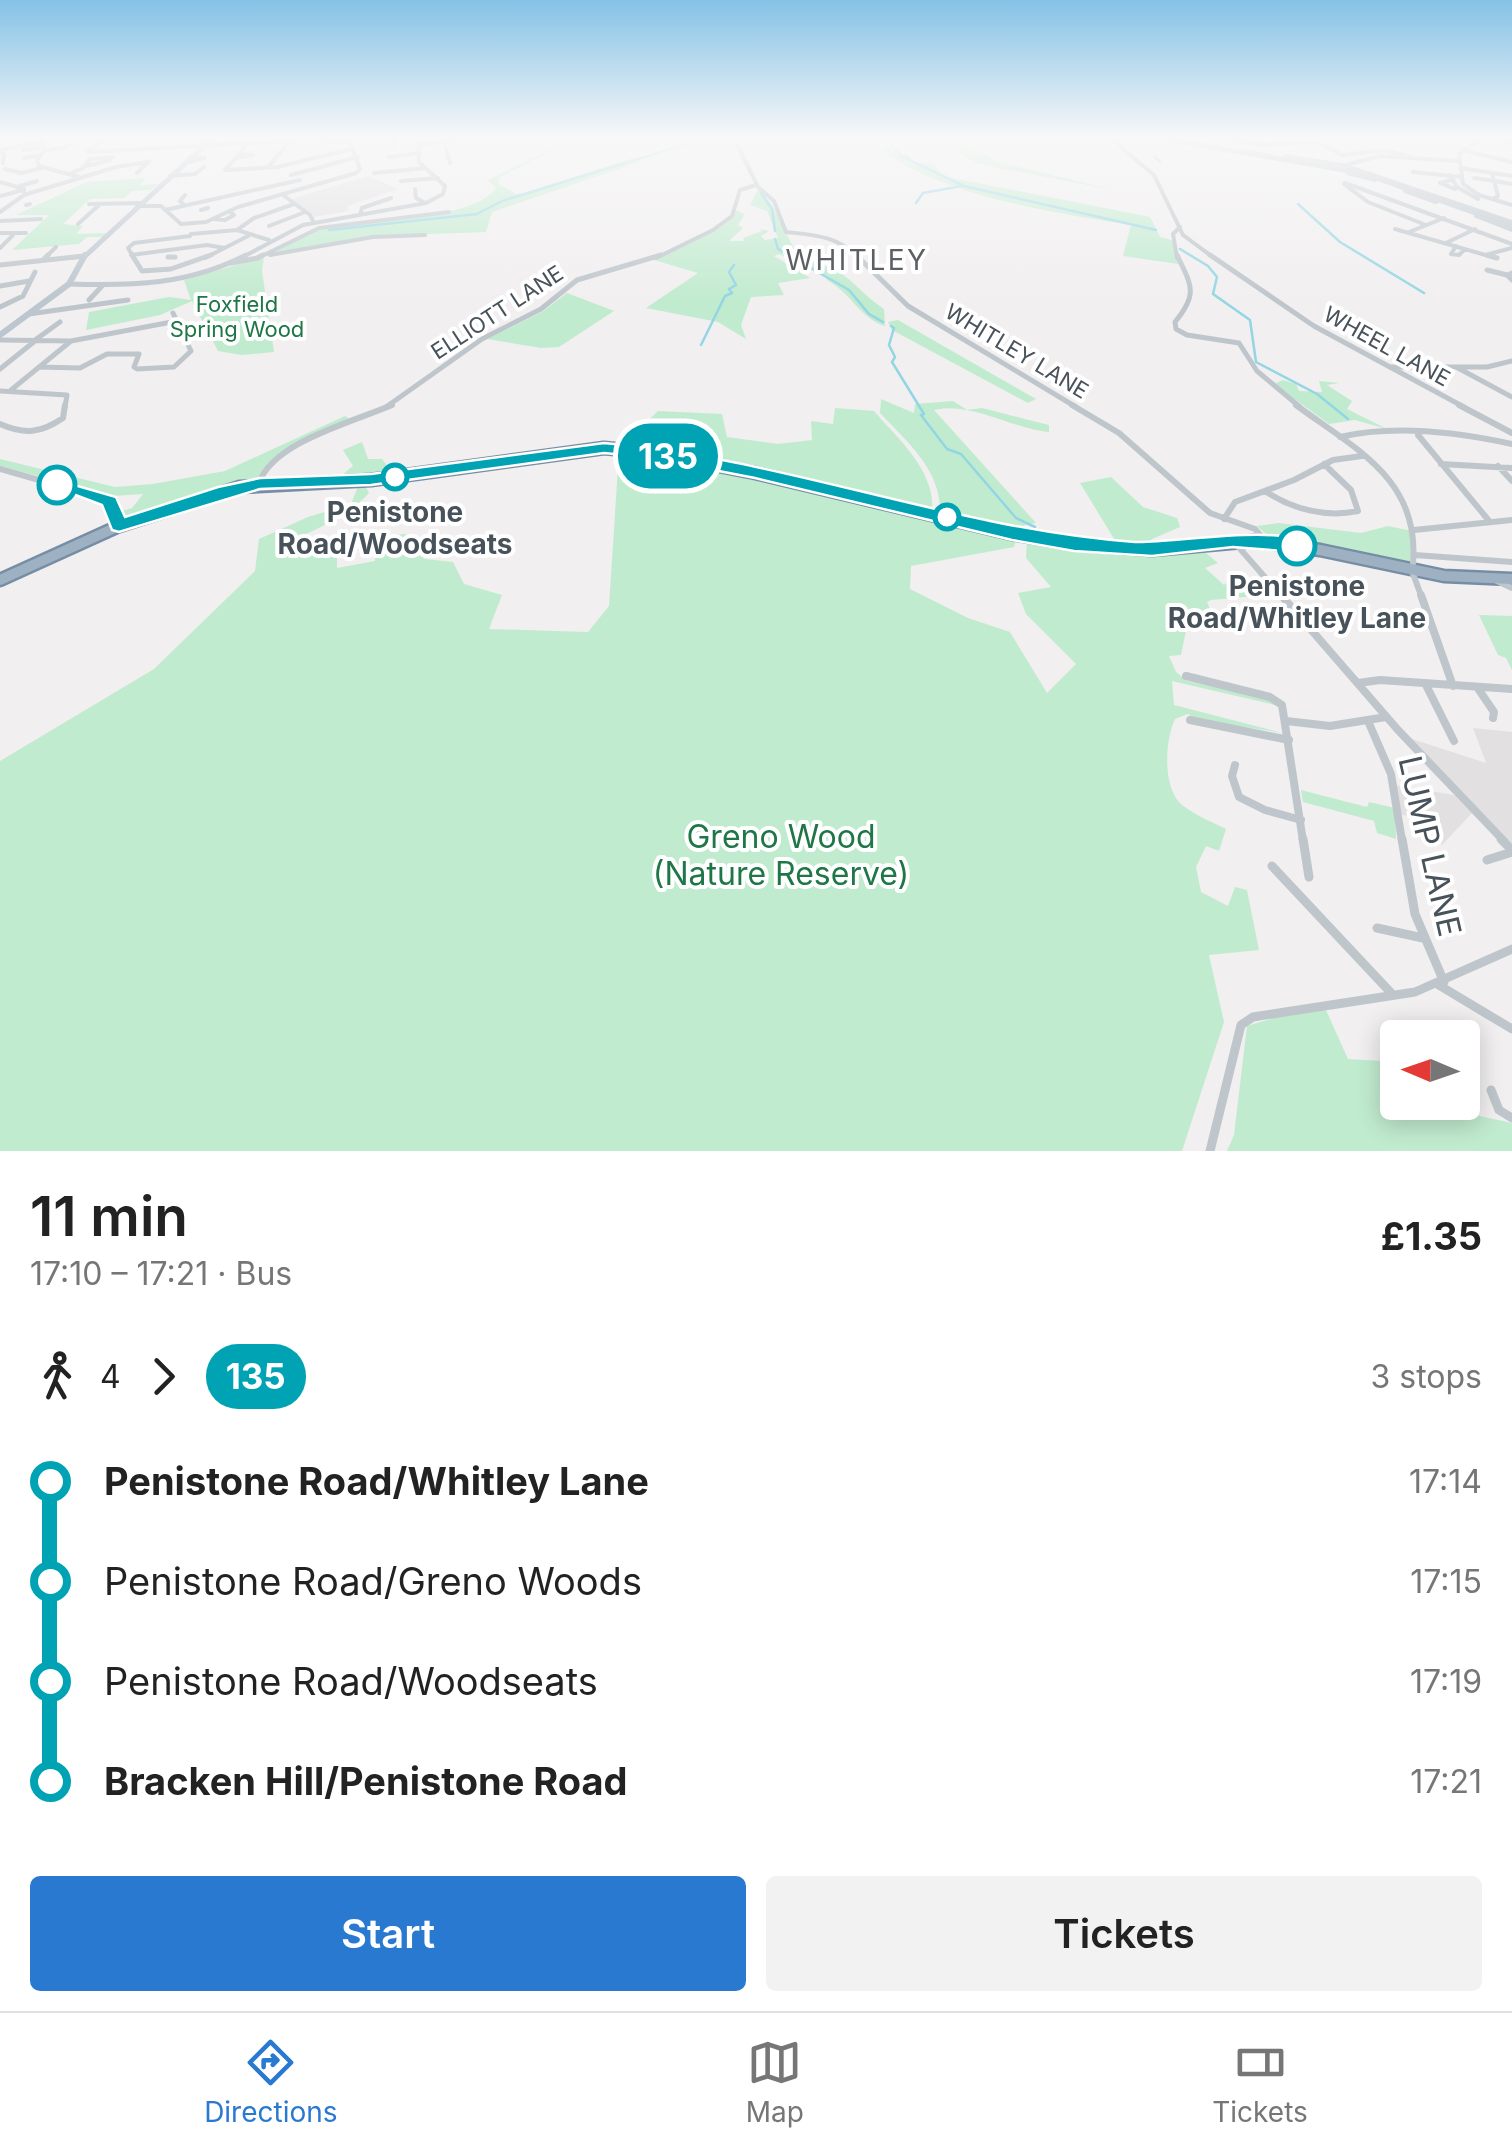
<!DOCTYPE html>
<html lang="en">
<head>
<meta charset="utf-8">
<style>
	:root { --surface:#fff; --page:#f2f2f2; --text:#222; --muted:#767676; --line:#e0e0e0; --accent:#2979d1 }
	body { margin:0; font-family:Inter,sans-serif; background:var(--page); color:var(--text); height:100vh; display:flex; flex-direction:column; font-size:38px; white-space:nowrap }
	* { box-sizing:border-box; margin:0 }
	p { font-size:32px; color:var(--muted) }
	.icon { flex:none; width:55px; height:55px; fill:none; stroke:currentColor; stroke-width:2; stroke-linecap:round; stroke-linejoin:round }
	.map { position:relative; height:1151px; overflow:hidden }
	.sheet { display:flex; flex-direction:column; background:var(--surface); flex:1 }
	.sheet>* { flex:none }
	.badge { padding:0 20px; border-radius:32px; font-size:35px; line-height:65px }
	.needle { width:65px; rotate:272deg }
	.controls { position:absolute; left:1380px; top:1020px; display:grid; gap:20px }
	.controls a { display:grid; place-items:center; width:100px; height:100px; border-radius:10px; background:var(--surface); box-shadow:0 5px 25px #0003; font-size:50px }
	.map>.badge { position:absolute; translate:-50% -50%; box-shadow:0 0 0 5px #fff }
	.legs { display:flex; align-items:center; gap:15px; height:110px; padding:0 30px; font-size:32px }
	.legs p { margin-inline-start:auto }
	.headline { display:flex; align-items:center; justify-content:space-between; height:170px; padding:0 30px }
	h1 { font-size:55px; font-weight:600; line-height:75px }
	.primary-button { display:flex; gap:20px; margin-top:auto; padding:20px 30px }
	.primary-button a { flex:1; height:115px; border-radius:10px; background:var(--accent); color:#fff; font-size:40px; font-weight:600; line-height:115px; text-align:center }
	.primary-button a+a { background:var(--page); color:var(--text) }
	ul { padding:0 30px; list-style:none }
	li { display:flex; align-items:center; gap:35px; height:100px; font-size:38px }
	li i { display:grid; place-items:center; width:15px; height:100%; margin:0 12px; background:currentColor }
	li i::after { content:''; width:25px; height:25px; margin:-12px; border:8px solid; border-radius:50%; background:var(--surface) }
	li p { margin-inline-start:auto }
	li:first-child i { background:linear-gradient(#0000 50%,currentColor 0) }
	li:last-child i { background:linear-gradient(currentColor 50%,#0000 0) }
	.menu { display:flex; justify-content:space-around; align-items:center; height:140px; border-top:2px solid var(--line); background:var(--surface); font-size:28px; color:var(--muted) }
	.menu a { display:grid; justify-items:center; gap:5px }
	.menu .active { color:var(--accent) }
	.map>svg:first-child { display:block }
</style>
</head>
<body>
<div class="map">
<svg width="1512" height="1151" viewBox="0 0 1512 1151">
	<rect width="100%" height="100%" fill="#f1efef"/>
	<path fill="#e2e0e0" d="M 368,176 L 398,189 L 347,206 L 348,211 L 314,217 L 291,199 Z
		M 1473,728 L 1512,732 L 1512,844 L 1409,738 L 1486,763 Z
		M 1395,785 L 1454,795 L 1472,813 L 1442,845 L 1431,820 L 1402,815 Z"/>
	<path fill="#c1ebcf" d="M 571,139 L 575,139 L 500,177 L 498,184 L 518,195 L 633,158 L 643,161 L 492,212 L 486,232 L 373,236 L 265,256 C 283,247 303,234 322,228 C 363,217 473,222 496,188 L 488,180 Z
		M 882,139 L 904,139 L 892,143 L 892,147 L 909,154 L 913,163 L 934,163 L 942,176 L 1150,217 L 1160,237 L 1172,240 L 1178,264 L 1123,256 L 1131,225 C 1055,213 946,197 883,151 Z
		M 947,139 L 956,139 L 998,162 L 1113,190 L 980,164 L 966,158 Z
		M 145,178 L 140,185 L 158,184 L 151,190 L 132,191 L 124,198 L 90,199 L 63,224 L 83,226 L 76,234 L 106,233 L 103,237 L 87,237 L 79,244 L 12,250 L 49,215 L 16,215 L 87,182 Z
		M 758,189 C 774,201 784,231 794,248 C 801,261 823,264 835,270 C 855,281 865,297 884,309 L 885,326 C 861,319 852,294 827,280 L 828,277 L 779,254 L 774,256 L 810,278 L 778,283 L 784,295 L 751,297 L 741,325 L 746,339 L 718,322 L 646,308 L 698,273 L 654,260 L 722,226 L 735,210 L 745,214 L 738,225 L 743,228 L 729,241 L 745,241 L 743,238 L 762,231 L 759,229 L 769,231 L 761,236 L 765,240 L 778,238 L 767,211 L 750,205 Z
		M 264,257 L 262,271 L 274,352 L 242,355 L 218,351 L 192,301 L 160,315 L 86,330 L 89,312 L 169,297 L 191,300 L 184,280 Z
		M 567,293 L 614,311 L 559,347 L 541,348 L 487,339 L 542,312 Z
		M 898,320 L 1036,399 L 1028,403 L 892,330 L 888,322 Z
		M 1283,380 L 1296,384 L 1299,391 L 1322,392 L 1319,381 L 1339,383 L 1327,385 L 1352,401 L 1347,409 L 1387,429 L 1355,420 L 1329,424 L 1274,384 Z
		M 881,399 L 914,413 L 915,404 L 953,401 L 967,410 L 982,408 L 1049,425 L 1049,432 C 1012,429 971,401 934,410 L 1036,523 L 1024,525 L 1030,535 L 940,514 C 942,470 907,442 880,413 Z
		M 835,408 L 874,411 C 899,440 936,471 932,512 L 899,501 L 608,442 L 627,441 L 658,411 L 722,414 L 727,437 L 778,444 L 812,440 L 811,421 L 833,424 Z
		M 345,416 L 352,420 C 319,435 269,446 256,482 L 126,519 L 122,511 L 132,508 L 143,494 L 112,496 L 0,466 L 0,459 L 115,487 L 153,484 L 225,471 Z
		M 362,442 L 368,459 L 382,459 L 390,470 L 338,478 L 353,466 L 343,450 Z
		M 619,452 L 811,489 L 1017,538 L 1014,547 L 911,566 L 910,589 L 968,618 L 1010,632 L 1047,693 L 1076,664 L 1026,614 L 1018,593 L 1051,587 L 1026,558 L 1027,539 L 1200,548 L 1218,563 L 1205,568 L 1224,585 L 1238,573 L 1267,595 L 1211,600 L 1207,602 L 1213,616 L 1207,620 L 1190,611 L 1181,655 L 1169,656 L 1176,672 L 1187,681 L 1264,698 L 1279,706 L 1172,681 L 1174,705 L 1283,733 L 1195,719 L 1188,714 L 1175,719 C 1165,740 1162,788 1182,805 C 1195,815 1212,822 1226,829 L 1219,851 L 1206,846 L 1196,867 L 1201,892 L 1228,906 L 1235,887 L 1247,890 L 1259,950 L 1209,955 L 1224,1022 L 1182,1151 L 0,1151 L 0,761 L 154,669 L 255,571 L 259,539 L 308,517 L 351,504 L 359,484 L 364,484 L 369,493 C 350,514 317,530 290,541 L 285,555 L 337,553 L 337,568 L 375,561 L 376,535 L 407,534 L 398,542 L 425,559 L 453,562 L 464,584 L 502,595 L 489,629 L 588,632 L 609,606 Z
		M 1111,477 L 1143,507 L 1177,518 L 1180,527 L 1152,539 L 1148,547 L 1119,547 L 1080,483 Z
		M 1279,523 L 1361,533 L 1388,526 L 1412,531 L 1410,564 L 1273,540 L 1257,526 Z
		M 1479,615 L 1512,616 L 1512,670 L 1506,658 L 1498,655 Z
		M 1301,790 L 1367,807 L 1369,802 L 1395,808 L 1396,839 L 1377,833 L 1374,821 L 1303,802 Z
		M 1326,1010 L 1348,1059 L 1397,1062 L 1398,1102 L 1457,1103 L 1461,1112 L 1512,1123 L 1512,1151 L 1227,1151 L 1234,1135 L 1247,1026 L 1277,1017 Z"/>
	<g fill="none" stroke-linecap="round" stroke-linejoin="round">
		<path stroke="#92d6e4" stroke-width="2.5" d="M 733,139 L 750,173
			M 887,139 L 901,156 L 964,186 L 1156,230
			M 1155,157 L 1160,162
			M 761,193 L 772,209 L 775,231
			M 916,203 L 923,193 L 962,186
			M 1298,204 L 1340,242 L 1424,293
			M 329,230 L 477,214 L 502,201 L 703,139
			M 775,239 L 778,249 L 849,290 L 869,314 L 883,322
			M 1180,249 L 1208,266 L 1217,277 L 1213,294 L 1250,320 L 1256,362 L 1317,394 L 1348,419
			M 199,300 L 200,305
			M 891,326 L 894,328 L 889,345 L 895,357 L 892,362 L 924,414 L 921,415 L 947,449 L 961,454 L 1016,518 L 1035,527
			M 701,345 L 725,296 L 732,293 L 729,289 L 736,285 L 729,272 L 734,265"/>
		<defs>
			<path id="trunk" d="M 0,580 L 119,526 L 240,487 L 371,480 L 604,448 L 647,452 L 755,473 L 1012,534 L 1074,544 L 1152,550 L 1253,541 L 1320,550 L 1444,576 L 1512,579"/>
		</defs>
		<use href="#trunk" stroke="#768ea5" stroke-width="15"/>
		<path stroke="#bec6cc" stroke-width="4" d="M 393,139 L 394,145
			M 735,139 L 758,187 L 774,201 L 786,232 C 814,235 839,236 858,258
			M 1224,139 L 1265,145 L 1318,142
			M 1480,139 L 1459,154 L 1463,184 L 1479,195 L 1512,205
			M 1316,141 L 1344,156
			M 444,142 L 450,163
			M 248,143 L 225,170 L 277,167 L 351,149
			M 420,145 L 463,139
			M 0,150 L 42,142 L 44,151 L 37,160 L 39,166 L 79,177
			M 24,150 L 44,147
			M 89,150 L 105,139
			M 1462,150 L 1512,162
			M 0,151 L 4,154 L 3,163
			M 44,151 L 66,147 L 76,139
			M 1247,151 L 1269,156
			M 88,152 L 308,140 L 350,142
			M 1342,155 L 1385,150 L 1411,157
			M 1285,156 L 1343,165 L 1512,222
			M 389,157 L 420,153
			M 24,158 L 40,155
			M 235,158 L 253,155 L 239,154
			M 185,163 L 205,158 L 190,157
			M 86,166 L 110,160
			M 1342,166 L 1380,156 L 1458,161
			M 268,167 L 289,142
			M 1460,168 L 1512,176
			M 5,169 L 22,173 L 41,168
			M 1413,172 L 1462,177
			M 137,173 L 149,161
			M 374,173 L 425,168
			M 1348,173 L 1375,180
			M 1492,173 L 1498,196 L 1493,199
			M 69,174 L 83,168 L 90,159 L 113,157
			M 291,175 L 358,157
			M 1450,175 L 1457,187 L 1478,199
			M 170,176 L 195,174 L 204,167
			M 1474,178 L 1495,181
			M 1451,180 L 1440,183 L 1455,189
			M 401,181 L 438,178
			M 1495,181 L 1512,184
			M 0,182 L 24,189 L 24,195
			M 1345,183 L 1512,244
			M 1344,184 L 1368,202 L 1426,225
			M 20,186 L 37,181
			M 415,189 L 416,198 L 425,203
			M 1405,191 L 1436,202
			M 24,195 L 116,167 L 148,162
			M 283,195 L 310,215 L 314,223
			M 0,196 L 23,190
			M 89,204 L 140,203
			M 26,205 L 30,204
			M 184,205 L 180,201 L 185,195
			M 137,206 L 161,206 L 181,224 L 206,222 L 238,207 L 356,173 L 360,169 L 349,139
			M 165,210 L 300,180
			M 201,210 L 208,208
			M 0,212 L 24,195
			M 360,215 L 362,208 L 391,198
			M 1476,216 L 1512,230
			M 214,219 L 225,220 L 234,215 L 229,211
			M 0,221 L 41,219
			M 78,224 L 99,205
			M 269,226 L 305,212
			M 1395,229 L 1496,258
			M 1409,232 L 1444,218
			M 0,233 L 26,233
			M 191,234 L 237,230
			M 269,240 L 237,230 L 254,218 L 294,204
			M 1446,243 L 1475,229
			M 1456,246 L 1451,254 L 1459,255 L 1465,249
			M 0,248 L 13,235
			M 1489,254 L 1512,248
			M 131,255 L 207,245 L 225,248
			M 270,255 L 373,237 L 425,235
			M 168,257 L 175,257
			M 45,258 L 56,247
			M 69,258 L 84,256
			M 134,258 L 128,248 L 134,243 L 190,236
			M 205,258 L 248,236
			M 241,258 L 303,225 L 426,203 L 443,194 L 445,186 L 419,162 L 418,139
			M 258,258 L 319,228 L 449,212
			M 656,258 L 713,230 L 732,216 L 740,190 L 756,185
			M 1177,258 L 1173,234 L 1180,227"/>
		<path stroke="#bec6cc" stroke-width="5" d="M 132,255 L 142,271 L 171,269 L 211,255
			M 856,255 L 908,306 L 1076,407
			M 1177,255 C 1191,285 1199,293 1175,322 L 1176,329 L 1187,335 L 1239,343 L 1257,371 L 1300,407
			M 1487,255 L 1497,258
			M 168,257 L 175,257
			M 257,258 L 263,255
			M 43,260 L 48,255
			M 231,263 L 258,258
			M 0,265 L 84,256
			M 1487,270 L 1507,275
			M 1512,273 L 1507,275 L 1512,280
			M 69,284 C 132,286 188,285 246,255
			M 0,286 L 29,281
			M 89,300 L 103,285
			M 0,307 L 23,296 L 35,272
			M 29,314 L 128,300
			M 0,340 L 71,341 L 177,321
			M 35,340 L 60,322
			M 39,367 L 80,368 L 107,354 L 139,354 L 134,367 L 137,369 L 174,367 L 191,351 L 173,313
			M 1390,367 L 1487,367 L 1512,361
			M 1456,367 L 1512,397
			M 0,369 L 35,341
			M 11,390 L 71,341
			M 0,391 L 67,395 L 65,407
			M 386,407 L 482,339 L 541,309 L 577,280 L 661,255"/>
		<path stroke="#bec6cc" stroke-width="6" d="M 1072,405 L 1119,433 L 1210,513 L 1255,529 L 1265,541
			M 1296,405 C 1355,449 1420,479 1413,563
			M 0,424 C 25,435 41,433 63,418 L 65,405
			M 1418,435 L 1490,522
			M 1340,437 C 1395,424 1457,432 1512,444
			M 1441,464 L 1512,468
			M 1498,466 L 1512,481
			M 259,483 C 273,442 353,422 392,405
			M 1265,491 C 1292,509 1326,518 1358,511 L 1351,490 L 1324,464
			M 1224,519 L 1235,502 L 1294,480 L 1333,460 L 1362,456
			M 1414,530 L 1512,520
			M 1235,543 L 1283,598
			M 1415,555 L 1512,562
			M 1412,571 L 1422,598
			M 1495,580 L 1512,588"/>
		<path stroke="#bec6cc" stroke-width="8" d="M 1281,595 L 1398,730 L 1504,841
			M 1421,595 L 1453,686
			M 1186,676 L 1270,697 L 1282,705 L 1303,841
			M 1358,683 L 1380,680 L 1512,689
			M 1426,685 L 1454,741
			M 1477,687 L 1494,712 L 1493,718
			M 1190,720 L 1289,740
			M 1286,721 L 1330,726 L 1386,717
			M 1368,721 L 1391,774 L 1402,841
			M 1235,765 L 1232,776 L 1239,797 L 1265,810 L 1301,820"/>
		<path stroke="#bec6cc" stroke-width="9" d="M 1303,839 L 1309,877
			M 1402,839 L 1415,914 L 1444,982
			M 1501,839 L 1512,850
			M 1487,860 L 1512,852
			M 1272,866 L 1393,995
			M 1377,928 L 1423,938
			M 1437,984 L 1512,1029
			M 1491,1090 L 1499,1110 L 1512,1118
			M 1210,1151 L 1241,1025 L 1253,1017 L 1415,992 L 1512,949"/>
		<path stroke="#bec6cc" stroke-width="4" d="M 1111,139 L 1154,175 L 1183,235 L 1214,258
			M 1500,139 L 1512,143"/>
		<path stroke="#bec6cc" stroke-width="5" d="M 1210,255 L 1314,326 L 1464,407"/>
		<path stroke="#bec6cc" stroke-width="6" d="M 1459,405 L 1512,433
			M 0,469 L 105,499 L 112,504 L 119,526"/>
		<path stroke="#bcc6cf" stroke-width="5" d="M 1165,139 L 1362,173 L 1512,226
			M 83,258 L 212,139"/>
		<path stroke="#bcc6cf" stroke-width="6" d="M 0,335 L 69,284 L 85,255"/>
		<use href="#trunk" stroke="#9eb1c2" stroke-width="10"/>
	</g>
	<linearGradient id="sky" x2="0" y2="1"><stop stop-color="#85c2e6"/><stop offset="0.46" stop-color="#f9f8f8"/><stop offset="1" stop-color="#f9f8f8" stop-opacity="0"/></linearGradient>
	<rect width="1512" height="300" fill="url(#sky)"/>
	<path fill="#00a3b4" stroke="#fff" stroke-width="2.5" d="M 604,443 C 784,458 954,529 1135,542 C 1170,544 1285,522 1307,546 L 1297,552 L 1233,547 L 1152,556 L 1074,551 L 1012,540 L 755,478 L 646,457 L 604,453 L 371,485 L 260,489 L 119,532 L 112,530 L 102,505 L 49,485 L 57,480 L 116,497 L 125,517 L 218,487 L 260,478 L 371,474 Z"/>
	<g fill="#fff" stroke="#00a3b4" stroke-width="5">
		<circle cx="395" cy="477" r="12"/>
		<circle cx="57" cy="485" r="18"/>
		<circle cx="947" cy="517" r="12"/>
		<circle cx="1297" cy="546" r="18"/>
	</g>
	<g text-anchor="middle" dominant-baseline="central" stroke-width="8" stroke-linejoin="round" paint-order="stroke">
		<g font-size="22" fill="#1f7647" stroke="#fff">
			<text x="237" y="304">Foxfield<tspan x="237" dy="25">Spring Wood</tspan></text>
		</g>
		<g font-size="22" fill="#48525a" stroke="#fff">
			<text transform="translate(497 312) rotate(-33)">ELLIOTT LANE</text>
			<text transform="translate(1387 346) rotate(29)">WHEEL LANE</text>
			<text transform="translate(1017 351) rotate(31)">WHITLEY LANE</text>
		</g>
		<g font-size="28" letter-spacing="2.5" fill="#5c5f63" stroke="#fff">
			<text x="857" y="260">WHITLEY</text>
		</g>
		<g font-size="28" font-weight="bold" fill="#48525a" stroke="#fff">
			<text x="395" y="512">Penistone<tspan x="395" dy="32">Road/Woodseats</tspan></text>
			<text x="1297" y="586">Penistone<tspan x="1297" dy="32">Road/Whitley Lane</tspan></text>
		</g>
		<g font-size="32" fill="#1f7647" stroke="#fff">
			<text x="781" y="836">Greno Wood<tspan x="781" dy="37">(Nature Reserve)</tspan></text>
		</g>
		<g font-size="32" fill="#48525a" stroke="#fff">
			<text transform="translate(1430 846) rotate(77)">LUMP LANE</text>
		</g>
	</g>
</svg>
<div class="controls">
<a><svg class="needle" viewBox="-14 -14 28 28"><path d="M0-13l5 13h-10z" fill="#e53935"/><path d="M0 13l5-13h-10z" fill="#767676"/></svg></a>
</div>
<b class="badge" style="left:668px;top:456px;background:#00a3b4;color:#fff">135</b>
</div>
<section class="sheet">
<div class="headline"><div><h1>11 min</h1><p>17:10 – 17:21 · Bus</p></div><b>£1.35</b></div>
<div class="legs"><svg class="icon" aria-label="walk" viewBox="0 0 24 24"><circle cx="13" cy="4" r="2"/><path d="M13 8l-2 6 4 7M11 14l-3 7M7 12l3-4h3l4 4"/></svg>4<svg class="icon" aria-label="forward" viewBox="0 0 24 24"><path d="M9 5l7 7-7 7"/></svg><b class="badge" style="background:#00a3b4;color:#fff">135</b><p>3 stops</p></div>
<ul>
<li><i style="color:#00a3b4"></i><b>Penistone Road/Whitley Lane</b><p>17:14</p></li>
<li><i style="color:#00a3b4"></i><span>Penistone Road/Greno Woods</span><p>17:15</p></li>
<li><i style="color:#00a3b4"></i><span>Penistone Road/Woodseats</span><p>17:19</p></li>
<li><i style="color:#00a3b4"></i><b>Bracken Hill/Penistone Road</b><p>17:21</p></li>
</ul>
<div class="primary-button"><a>Start</a><a>Tickets</a></div>
</section>
<nav class="menu">
<a class="active"><svg class="icon" aria-label="directions" viewBox="0 0 24 24"><path d="M12 3l9 9-9 9-9-9zM9 14v-3h6M13 9l2 2-2 2"/></svg>Directions</a>
<a><svg class="icon" aria-label="map" viewBox="0 0 24 24"><path d="M3 6l6-2 6 2 6-2v14l-6 2-6-2-6 2zM9 4v14M15 6v14"/></svg>Map</a>
<a><svg class="icon" aria-label="tickets" viewBox="0 0 24 24"><path d="M3 7h18v10H3zM15 7v10"/></svg>Tickets</a>
</nav>
</body>
</html>
